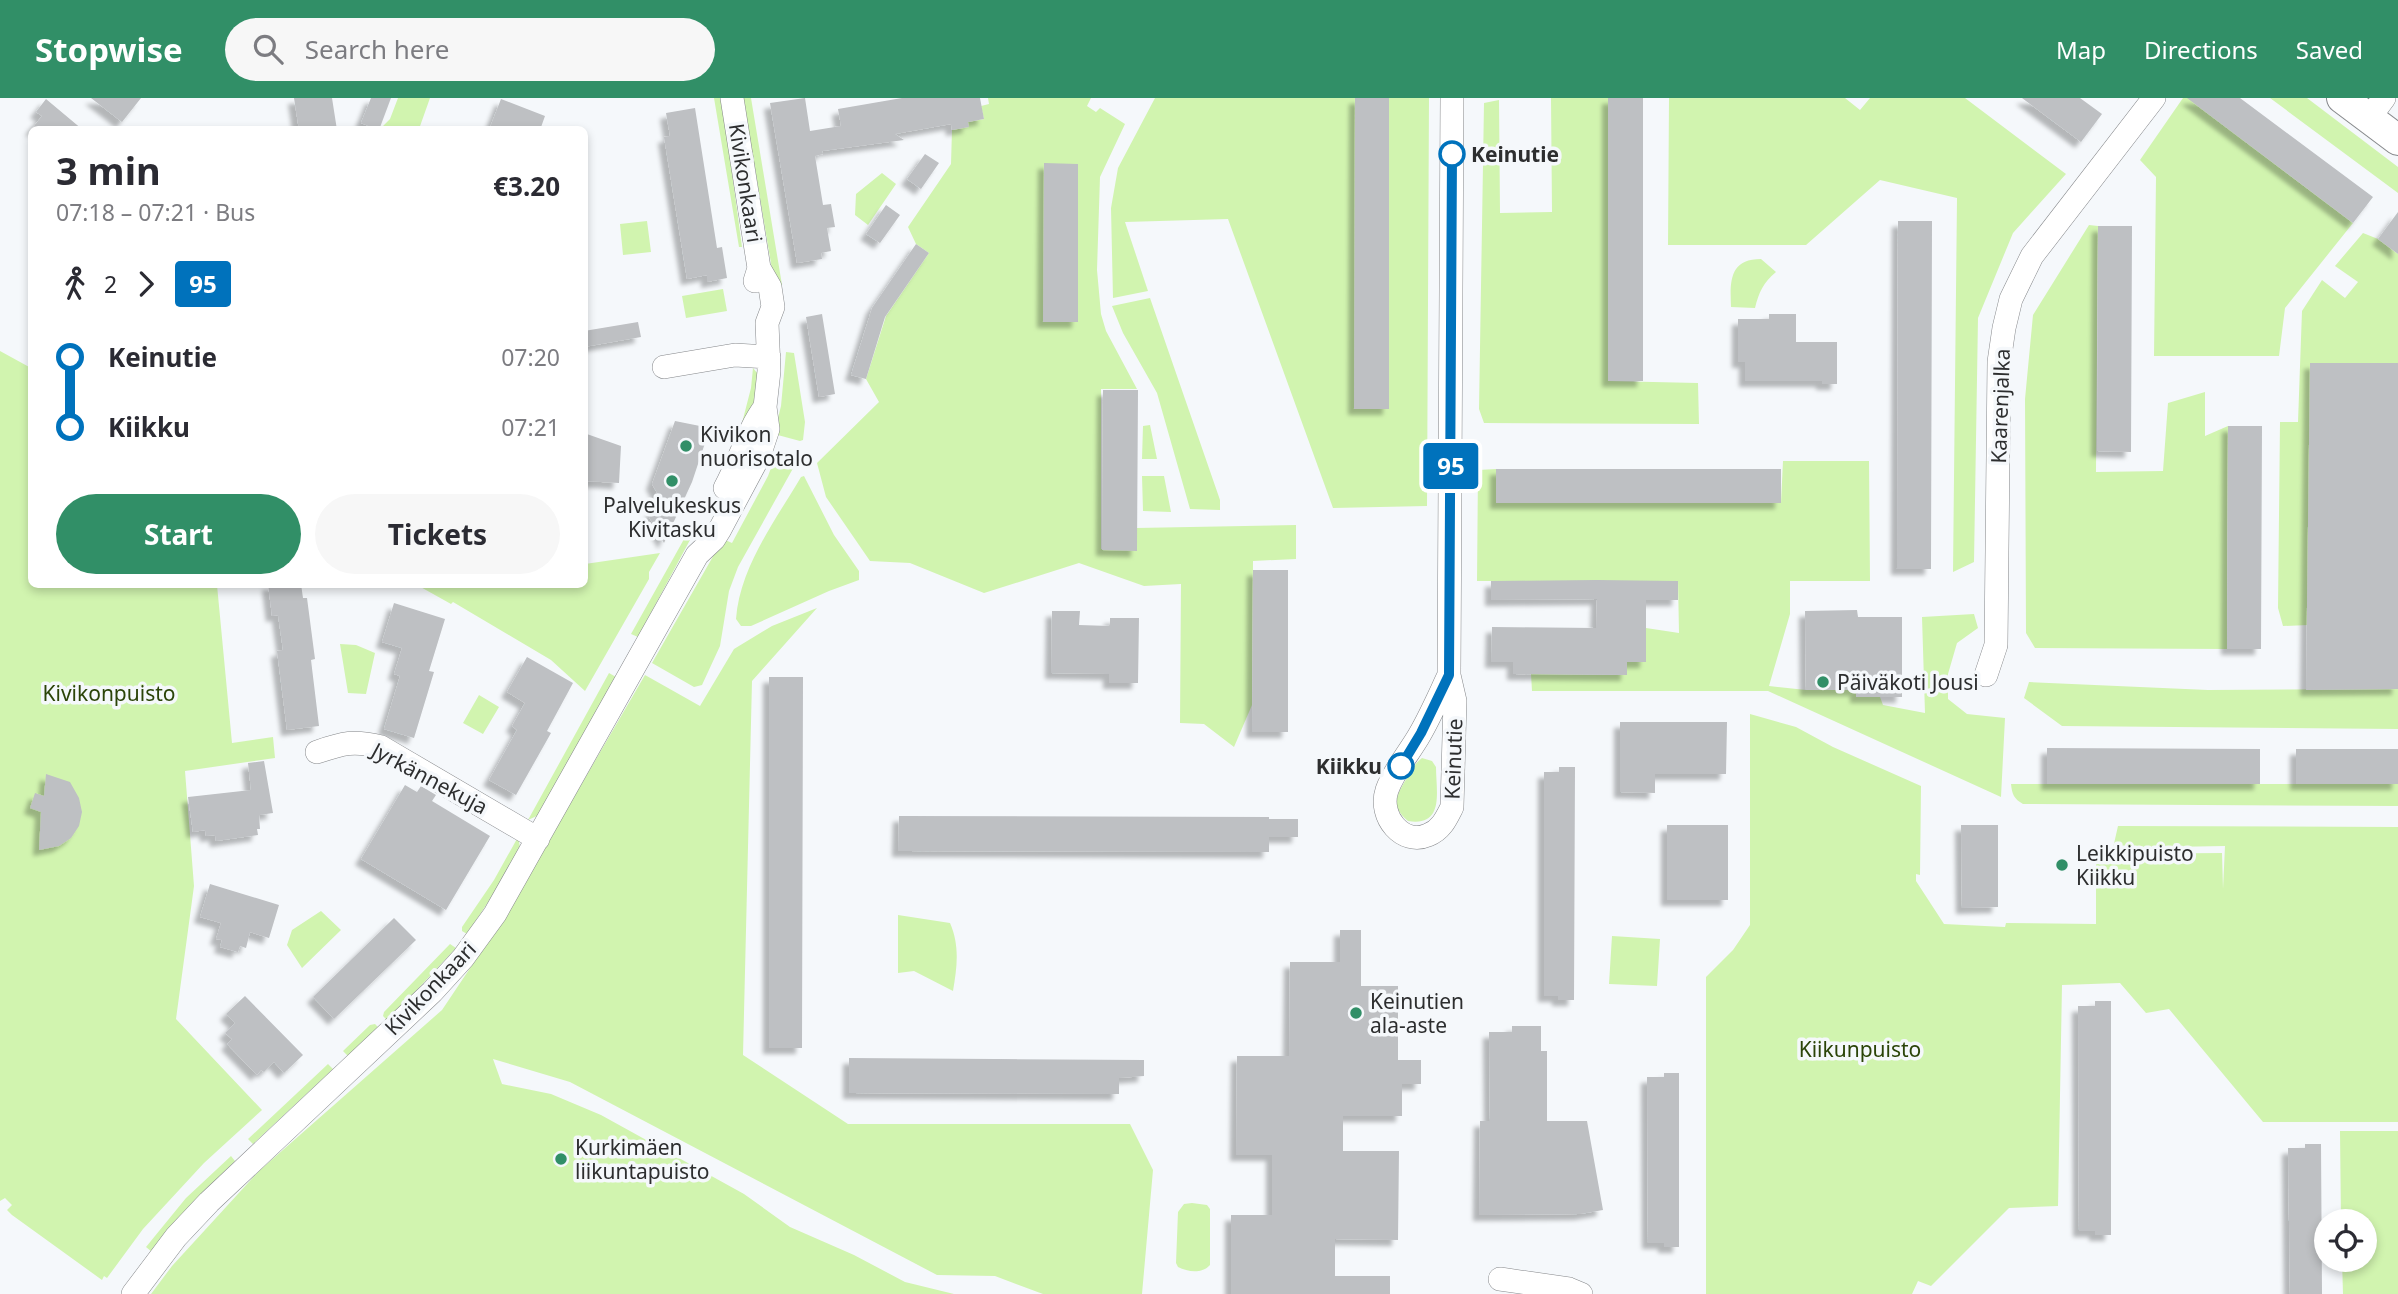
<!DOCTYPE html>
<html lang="en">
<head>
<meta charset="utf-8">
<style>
	:root { --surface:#fff; --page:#f7f7f7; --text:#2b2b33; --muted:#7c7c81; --accent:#318f67 }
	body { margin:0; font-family:"Noto Sans",sans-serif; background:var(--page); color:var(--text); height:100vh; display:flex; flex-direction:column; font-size:26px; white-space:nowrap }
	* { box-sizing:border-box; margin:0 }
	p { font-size:23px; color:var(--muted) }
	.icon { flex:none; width:38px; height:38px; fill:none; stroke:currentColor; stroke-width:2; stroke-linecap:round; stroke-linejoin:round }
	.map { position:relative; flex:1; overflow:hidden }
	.details { position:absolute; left:28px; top:28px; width:560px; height:462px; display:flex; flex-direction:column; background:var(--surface); border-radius:10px; box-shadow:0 4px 10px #0003 }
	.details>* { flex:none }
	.badge { padding:0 14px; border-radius:5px; font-size:24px; line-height:46px }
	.fabs { position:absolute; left:2314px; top:1111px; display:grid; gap:14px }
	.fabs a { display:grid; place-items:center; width:63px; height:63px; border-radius:50%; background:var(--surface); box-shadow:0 4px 10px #0003; font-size:35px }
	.map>.badge { position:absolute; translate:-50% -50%; box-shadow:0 0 0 4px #fff }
	.legs { display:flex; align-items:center; gap:10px; height:77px; padding:0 28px; font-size:23px }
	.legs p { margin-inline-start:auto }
	.headline { display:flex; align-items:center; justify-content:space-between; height:119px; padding:0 28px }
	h1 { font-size:38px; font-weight:700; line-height:52px }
	.button { display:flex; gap:14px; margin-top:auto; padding:14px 28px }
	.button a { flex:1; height:80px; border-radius:42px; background:var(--accent); color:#fff; font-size:28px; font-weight:700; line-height:80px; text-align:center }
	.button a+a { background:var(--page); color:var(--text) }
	ul { padding:0 28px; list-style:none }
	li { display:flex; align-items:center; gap:24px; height:70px; font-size:26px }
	li i { display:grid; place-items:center; width:10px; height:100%; margin:0 9px; background:currentColor }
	li i::after { content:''; width:18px; height:18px; margin:-9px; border:5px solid; border-radius:50%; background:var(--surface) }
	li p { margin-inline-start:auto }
	li:first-child i { background:linear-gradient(#0000 50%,currentColor 0) }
	li:last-child i { background:linear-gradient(currentColor 50%,#0000 0) }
	header { display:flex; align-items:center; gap:42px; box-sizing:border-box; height:98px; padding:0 35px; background:var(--accent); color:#fff }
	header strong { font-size:33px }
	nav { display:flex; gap:38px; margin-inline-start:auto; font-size:24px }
	.search { width:490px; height:63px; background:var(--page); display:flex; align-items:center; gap:18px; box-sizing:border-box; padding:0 24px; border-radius:38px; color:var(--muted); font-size:26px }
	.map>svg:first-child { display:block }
</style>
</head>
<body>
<header>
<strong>Stopwise</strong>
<div class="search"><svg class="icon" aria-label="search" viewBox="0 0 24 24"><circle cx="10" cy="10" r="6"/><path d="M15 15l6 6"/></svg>Search here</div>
<nav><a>Map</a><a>Directions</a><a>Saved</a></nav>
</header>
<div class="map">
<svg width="2398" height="1196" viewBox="0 0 2398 1196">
	<defs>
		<filter id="shadow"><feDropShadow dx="-6" dy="6" stdDeviation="2" flood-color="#0004"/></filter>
	</defs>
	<rect width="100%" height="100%" fill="#f5f8fb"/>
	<path fill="#d1f4af" d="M 398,0 L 430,0 L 419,31 L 380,31 L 390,21 Z
		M 714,0 L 722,0 L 742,149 L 739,149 Z
		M 743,0 L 751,0 L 782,187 L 775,189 Z
		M 988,0 L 1091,0 L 1087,8 L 1096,14 L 1100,10 L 1125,26 L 1100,79 L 1097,172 L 1101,216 L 1106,233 L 1137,291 L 1101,291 L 1101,451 L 1136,451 L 1136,430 L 1296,427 L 1296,461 L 1253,463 L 1252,607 L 1234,649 L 1204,626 L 1180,625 L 1181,486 L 1144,488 L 1079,465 L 984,495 L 910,465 L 870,463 L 826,399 L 817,365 L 879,304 L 866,281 L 886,218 L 929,155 L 916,146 L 908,129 L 951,66 L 952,32 L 968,29 L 968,24 L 984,21 L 981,8 L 989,6 Z
		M 1155,0 L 1429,0 L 1427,408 L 1333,410 L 1228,121 L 1125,124 L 1148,193 L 1113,200 L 1111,110 L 1118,70 Z
		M 1551,0 L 1608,0 L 1608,283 L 1698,285 L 1699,326 L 1484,325 L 1479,311 L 1484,5 L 1499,2 L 1500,115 L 1552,114 Z
		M 1669,0 L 1845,0 L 1860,12 L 1870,0 L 1965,0 L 2066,76 L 2013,135 L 1978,220 L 1974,464 L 1953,474 L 1957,100 L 1880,82 L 1806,147 L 1668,147 Z
		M 2183,0 L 2197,0 L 2194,5 L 2353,125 L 2285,210 L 2279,258 L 2154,258 L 2156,79 L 2140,62 Z
		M 2270,0 L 2307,0 L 2398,69 L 2398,95 Z
		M 882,75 L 896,86 L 868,127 L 855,117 L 856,96 Z
		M 647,123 L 651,154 L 623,157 L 620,126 Z
		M 2089,127 L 2098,128 L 2096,374 L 2163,373 L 2168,305 L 2205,294 L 2205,338 L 2228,328 L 2227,551 L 2035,550 L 2026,535 L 2025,301 L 2033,217 Z
		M 2363,135 L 2378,141 L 2398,156 L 2398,265 L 2308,527 L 2283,528 L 2278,510 L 2280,324 L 2298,324 L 2302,213 L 2322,182 L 2345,200 L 2358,184 L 2335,168 Z
		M 1761,161 L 1776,174 C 1763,185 1759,194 1755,210 L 1731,209 C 1730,184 1729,161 1761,161 Z
		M 723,191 L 727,213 L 686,220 L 682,198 Z
		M 1150,200 L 1220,402 L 1220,412 L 1190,411 L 1157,295 L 1123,235 L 1112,208 Z
		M 0,253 L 31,270 L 32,486 L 217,487 L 232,645 L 273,639 L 275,660 L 185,673 L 194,788 L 176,921 L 262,1012 L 204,1065 L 143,1131 L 107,1180 L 104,1178 L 102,1182 L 12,1117 L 7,1112 L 12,1107 L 5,1100 L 0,1103 Z
		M 786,254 L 794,255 L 805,324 L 803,342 L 800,343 L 774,336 L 781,308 Z
		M 753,270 L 758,276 C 756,297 756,308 742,325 L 751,290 Z
		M 1150,327 L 1157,361 L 1142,361 L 1143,328 Z
		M 777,354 L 796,360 L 796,365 L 738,469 L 729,493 L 720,548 L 702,587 L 694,589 L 652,565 L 723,441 L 732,445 L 768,378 Z
		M 1783,363 L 1869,363 L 1870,483 L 1790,483 L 1790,516 L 1769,588 L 1806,592 L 1856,592 L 1880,599 L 1883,607 L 1925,615 L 1922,519 L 1974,516 L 1978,530 L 1957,545 L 1948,576 L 1948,601 L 1967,616 L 2005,620 L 2001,699 L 1768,593 L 1532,593 L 1531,576 L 1627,577 L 1627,564 L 1646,530 L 1679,535 L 1678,483 L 1477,483 L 1478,372 L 1496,371 L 1496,405 L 1781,405 Z
		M 804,378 L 834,437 L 859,473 L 859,482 L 829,493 L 751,528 L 741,528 L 736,521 C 740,469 775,423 801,379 Z
		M 1142,378 L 1164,378 L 1171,414 L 1143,413 Z
		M 693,425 L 698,427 L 638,539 L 631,536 Z
		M 660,455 L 649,474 L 649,481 L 585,593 L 551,562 L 453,504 L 451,506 L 417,487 L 584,486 L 585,466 Z
		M 817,510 L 752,583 L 743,957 L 848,1026 L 1130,1026 L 1153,1072 L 1142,1196 L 1043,1196 L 995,1178 L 937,1177 L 570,984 L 493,961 L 502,986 L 551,996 L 601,1017 L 744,1096 L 790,1129 L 854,1157 L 905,1184 L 954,1196 L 151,1196 L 172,1168 L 259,1073 L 442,912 L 503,821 L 645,577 L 700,608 L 734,551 L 772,528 Z
		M 340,546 L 356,547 L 375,555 L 366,596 L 348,595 Z
		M 609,575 L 616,579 L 539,717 L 528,722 Z
		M 2029,584 L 2208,592 L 2398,591 L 2398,631 L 2062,628 L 2024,600 Z
		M 479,597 L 499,609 L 483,636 L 463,625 Z
		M 1750,616 L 1796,629 L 1833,649 L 1921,688 L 1920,777 L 1916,776 L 1916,783 L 1944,826 L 2005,829 L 2006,825 L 2096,826 L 2096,756 L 2222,755 L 2223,791 L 2225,748 L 2113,750 L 2118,728 L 2398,729 L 2398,1024 L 2263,1024 L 2169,911 L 2146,915 L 2120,885 L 2062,887 L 2058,1108 L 2009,1110 L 1931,1188 L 1918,1183 L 1912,1196 L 1706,1196 L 1706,879 L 1733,852 L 1750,827 Z
		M 1422,660 L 1432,663 L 1436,669 C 1436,693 1445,729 1408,723 C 1389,707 1397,697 1408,678 C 1412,671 1415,665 1422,660 Z
		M 2011,686 L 2398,686 L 2398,708 L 2023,706 C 2014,701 2012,696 2011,686 Z
		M 518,739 L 520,749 L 500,786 L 467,836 L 462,833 L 462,829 L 494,782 Z
		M 321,813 L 341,832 L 302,870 L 287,847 L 292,832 Z
		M 898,817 L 950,825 C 960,848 957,869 953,893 L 914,873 L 898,875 Z
		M 1612,838 L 1660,841 L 1657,888 L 1609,886 Z
		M 450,846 L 456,850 L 388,923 L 383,918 L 384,914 Z
		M 375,926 L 380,931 L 348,958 L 343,953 L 370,927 Z
		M 328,966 L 333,971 L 253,1046 L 248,1041 Z
		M 2340,1033 L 2398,1033 L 2398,1196 L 2343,1196 L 2342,1162 L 2364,1162 L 2364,1124 L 2341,1123 Z
		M 231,1058 L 235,1063 L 192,1106 L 152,1154 L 146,1149 L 186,1100 Z
		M 1192,1105 L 1207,1107 L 1210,1111 L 1210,1167 C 1202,1176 1188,1174 1178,1169 L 1176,1165 L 1178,1114 L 1184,1106 Z"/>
	<path fill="#bec0c3" filter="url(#shadow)" d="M 91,0 L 141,0 L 122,24 Z
		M 294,0 L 332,0 L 337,32 L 299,32 Z
		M 371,0 L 391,0 L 379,32 L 361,25 Z
		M 805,0 L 810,33 L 841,28 L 838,11 L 902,0 L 980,0 L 984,21 L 968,24 L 969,29 L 952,32 L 951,26 L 895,36 L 904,42 L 822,53 L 823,56 L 815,58 L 823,107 L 831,106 L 835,129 L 827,130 L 831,153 L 821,155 L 822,161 L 797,165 L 770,5 Z
		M 1355,0 L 1389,0 L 1389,311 L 1354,311 Z
		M 1608,0 L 1643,0 L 1643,283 L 1608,283 Z
		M 2022,0 L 2080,0 L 2102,16 L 2081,44 Z
		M 2187,0 L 2240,0 L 2373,99 L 2353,125 Z
		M 46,1 L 83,32 L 31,32 L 42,18 L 36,14 Z
		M 501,1 L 545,18 L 540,32 L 489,32 Z
		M 695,10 L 717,150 L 722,149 L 727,180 L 707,184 L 707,177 L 687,181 L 664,39 L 670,38 L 666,15 Z
		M 925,56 L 939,65 L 921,91 L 907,81 Z
		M 1044,65 L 1078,66 L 1078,224 L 1043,224 Z
		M 886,107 L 900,117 L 880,145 L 866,136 Z
		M 2398,114 L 2398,156 L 2378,141 Z
		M 1898,123 L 1932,123 L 1931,471 L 1897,471 Z
		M 2098,128 L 2132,128 L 2131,354 L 2097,353 Z
		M 916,146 L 929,155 L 885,219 L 866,281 L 851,277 L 872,210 Z
		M 822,216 L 835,296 L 819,299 L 806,219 Z
		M 1769,216 L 1796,216 L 1796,244 L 1837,244 L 1837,286 L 1822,286 L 1822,283 L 1745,283 L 1745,264 L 1738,264 L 1738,221 L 1769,221 Z
		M 638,224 L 641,239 L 584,249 L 584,233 Z
		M 2310,265 L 2398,265 L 2398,591 L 2306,592 Z
		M 1103,292 L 1138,292 L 1137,453 L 1102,452 Z
		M 675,323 L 710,330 L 692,384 L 664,445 L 649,419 L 660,400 L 652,386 Z
		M 2228,328 L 2262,328 L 2261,551 L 2227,551 Z
		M 584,335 L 621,348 L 619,385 L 584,383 Z
		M 1496,371 L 1781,371 L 1781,405 L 1496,405 Z
		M 1253,472 L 1288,472 L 1288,634 L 1252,634 Z
		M 1597,482 L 1678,483 L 1678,502 L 1646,502 L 1646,564 L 1627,564 L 1627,577 L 1513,576 L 1513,564 L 1491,564 L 1492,529 L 1596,530 L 1597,501 L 1491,502 L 1491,483 Z
		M 268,486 L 301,486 L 303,500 L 307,500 L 315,561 L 311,562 L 319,628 L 287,632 L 277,553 L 283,552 L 278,517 L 272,518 Z
		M 394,505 L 445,521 L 429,573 L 434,574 L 414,640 L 384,631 L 400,578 L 394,576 L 402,550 L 382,544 Z
		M 1857,512 L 1858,519 L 1902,519 L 1902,599 L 1856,599 L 1856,592 L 1806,592 L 1805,513 Z
		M 1052,513 L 1080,513 L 1079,527 L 1110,528 L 1110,520 L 1139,520 L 1138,585 L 1109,585 L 1109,576 L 1051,575 Z
		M 527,559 L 573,585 L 547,633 L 551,635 L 516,697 L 489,682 L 517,632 L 512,628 L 525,605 L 507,594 Z
		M 769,579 L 803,579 L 802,950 L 769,950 Z
		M 1620,624 L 1727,624 L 1726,676 L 1655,676 L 1655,695 L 1620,694 Z
		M 2047,650 L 2260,651 L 2260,686 L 2047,686 Z
		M 2296,651 L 2398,651 L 2398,686 L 2296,686 Z
		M 264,663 L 273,715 L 259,717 L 260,731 L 257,731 L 258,737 L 216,743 L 215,737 L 206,738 L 205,732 L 193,734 L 188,699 L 251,692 L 248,665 Z
		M 1559,669 L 1575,669 L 1574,902 L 1558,902 L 1558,898 L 1544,898 L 1544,674 L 1559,674 Z
		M 46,676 L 70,684 L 79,700 L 82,714 L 79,728 L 71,740 L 59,748 L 39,752 L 41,714 L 30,710 L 35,695 L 44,698 Z
		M 405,687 L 417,694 L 421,688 L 436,697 L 432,703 L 490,738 L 446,812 L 361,761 Z
		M 899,718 L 1269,719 L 1269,721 L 1298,721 L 1298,739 L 1269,739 L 1269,754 L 898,753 Z
		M 1667,727 L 1728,727 L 1728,802 L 1667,802 Z
		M 1961,727 L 1998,727 L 1998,809 L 1962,810 Z
		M 210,786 L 279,807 L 269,840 L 250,834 L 246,850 L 240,848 L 238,854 L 220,849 L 222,842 L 216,841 L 221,825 L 200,819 Z
		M 394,820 L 416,842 L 334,921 L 313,899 Z
		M 1340,832 L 1361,832 L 1361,888 L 1398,888 L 1398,962 L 1421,962 L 1421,986 L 1402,986 L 1402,1018 L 1343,1018 L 1343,1053 L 1399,1053 L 1398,1142 L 1335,1141 L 1335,1178 L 1390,1178 L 1390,1196 L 1231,1196 L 1231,1117 L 1272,1117 L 1272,1057 L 1236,1057 L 1237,958 L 1289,958 L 1290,864 L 1340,864 Z
		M 245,898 L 303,957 L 284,975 L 274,964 L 264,974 L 261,972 L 257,977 L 227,946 L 232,941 L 225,935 L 235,925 L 226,916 Z
		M 2095,903 L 2111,903 L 2111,1137 L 2095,1137 L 2095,1133 L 2079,1133 L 2078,908 L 2095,908 Z
		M 1512,928 L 1541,928 L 1541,953 L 1547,953 L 1547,1023 L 1587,1023 L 1603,1112 L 1580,1116 L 1479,1117 L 1480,1023 L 1490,1023 L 1489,934 L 1512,934 Z
		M 849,960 L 1144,962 L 1144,978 L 1119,980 L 1119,996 L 849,995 Z
		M 1664,975 L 1679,975 L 1679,1149 L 1664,1149 L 1664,1145 L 1648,1145 L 1647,979 L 1664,979 Z
		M 2305,1046 L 2321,1046 L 2322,1196 L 2290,1196 L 2288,1050 L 2305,1050 Z"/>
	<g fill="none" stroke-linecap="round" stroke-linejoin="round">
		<defs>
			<path id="minor" d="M 732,0 L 759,170 L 755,183
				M 2369,20 L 2384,0
				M 664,269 L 735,257 L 769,259
				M 725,390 C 740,363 747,333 765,309
				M 1449,577 C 1440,596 1431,617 1420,636 C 1410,654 1394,672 1387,692 C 1378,719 1403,748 1428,737 C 1441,732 1446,721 1452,709 L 1455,603 L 1449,577 L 1452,0
				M 1986,577 L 1996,547 L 1999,264 L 2004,230 L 2011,201 L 2032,158 L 2154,0
				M 317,654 C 343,645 354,642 381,649 L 538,741
				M 1500,1181 L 1569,1191 L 1581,1196
				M 133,1196 L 176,1139 L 209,1104 L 432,894 L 463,860 L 495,816 L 697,457 L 714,441 L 719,433 L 759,358 L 768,331 L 765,309 L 769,273 L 767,225 L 773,209 L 770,189 L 759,170"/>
			<path id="major" d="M 2342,0 L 2398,42"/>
		</defs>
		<use href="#minor" stroke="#85878a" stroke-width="24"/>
		<use href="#major" stroke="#85878a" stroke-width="32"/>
		<use href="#minor" stroke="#fff" stroke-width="23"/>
		<use href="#major" stroke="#fff" stroke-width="30"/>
	</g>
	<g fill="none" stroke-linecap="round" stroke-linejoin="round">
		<defs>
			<path id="line-1" d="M 1401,668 L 1421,635 L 1449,577 L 1452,56"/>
		</defs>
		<use href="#line-1" stroke="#fff" stroke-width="16"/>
		<use href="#line-1" stroke="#0072bc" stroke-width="10"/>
	</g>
	<g fill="#fff" stroke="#0072bc" stroke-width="3.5">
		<circle cx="1452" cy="56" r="12"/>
		<circle cx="1401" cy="668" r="12"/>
	</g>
	<g fill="#318f67" stroke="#f5f8fb" stroke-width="2.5">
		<circle cx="686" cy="348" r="7"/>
		<circle cx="672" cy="383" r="7"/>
		<circle cx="1823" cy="584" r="7"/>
		<circle cx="2062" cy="767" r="7"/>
		<circle cx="1356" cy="915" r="7"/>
		<circle cx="561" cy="1061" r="7"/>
	</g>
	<g text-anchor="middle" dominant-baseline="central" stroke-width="7" stroke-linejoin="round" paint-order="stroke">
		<g font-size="21" font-weight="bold" fill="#2d2e2f" stroke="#f5f8fb" text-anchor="start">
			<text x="1471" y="56">Keinutie</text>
			<text x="1382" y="668" text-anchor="end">Kiikku</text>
		</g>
		<g font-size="21" fill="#2d2e2f" stroke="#f5f8fb">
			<text transform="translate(746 85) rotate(81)">Kivikonkaari</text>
			<text transform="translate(2000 308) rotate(-88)">Kaarenjalka</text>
			<text transform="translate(1453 661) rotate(-88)">Keinutie</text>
			<text transform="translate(430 680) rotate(28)">Jyrkännekuja</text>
			<text transform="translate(430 890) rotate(-46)">Kivikonkaari</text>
		</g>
		<g font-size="21" fill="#2d2e2f" stroke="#f5f8fb" text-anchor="start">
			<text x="700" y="336">Kivikon<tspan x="700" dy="24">nuorisotalo</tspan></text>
			<text x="672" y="407" text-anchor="middle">Palvelukeskus<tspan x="672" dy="24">Kivitasku</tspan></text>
			<text x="1837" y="584">Päiväkoti Jousi</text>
			<text x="2076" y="755">Leikkipuisto<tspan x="2076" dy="24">Kiikku</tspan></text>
			<text x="1370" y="903">Keinutien<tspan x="1370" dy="24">ala-aste</tspan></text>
			<text x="575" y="1049">Kurkimäen<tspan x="575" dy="24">liikuntapuisto</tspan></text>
		</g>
		<g font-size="21" fill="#2b4408" stroke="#f5f8fb">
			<text x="109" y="595">Kivikonpuisto</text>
			<text x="1860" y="951">Kiikunpuisto</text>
		</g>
	</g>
</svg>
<div class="fabs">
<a><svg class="icon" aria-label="locate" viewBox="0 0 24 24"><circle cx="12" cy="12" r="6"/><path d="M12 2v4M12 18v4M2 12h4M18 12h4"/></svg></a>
</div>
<b class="badge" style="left:1451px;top:368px;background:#0072bc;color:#fff">95</b>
<section class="details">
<div class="headline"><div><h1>3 min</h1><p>07:18 – 07:21 · Bus</p></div><b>€3.20</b></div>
<div class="legs"><svg class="icon" aria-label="walk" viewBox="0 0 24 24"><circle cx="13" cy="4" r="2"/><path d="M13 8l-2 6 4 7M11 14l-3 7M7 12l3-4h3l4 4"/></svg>2<svg class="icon" aria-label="forward" viewBox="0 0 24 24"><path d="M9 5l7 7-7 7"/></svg><b class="badge" style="background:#0072bc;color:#fff">95</b></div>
<ul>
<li><i style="color:#0072bc"></i><b>Keinutie</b><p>07:20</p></li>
<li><i style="color:#0072bc"></i><b>Kiikku</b><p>07:21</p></li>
</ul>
<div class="button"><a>Start</a><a>Tickets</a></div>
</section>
</div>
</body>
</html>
